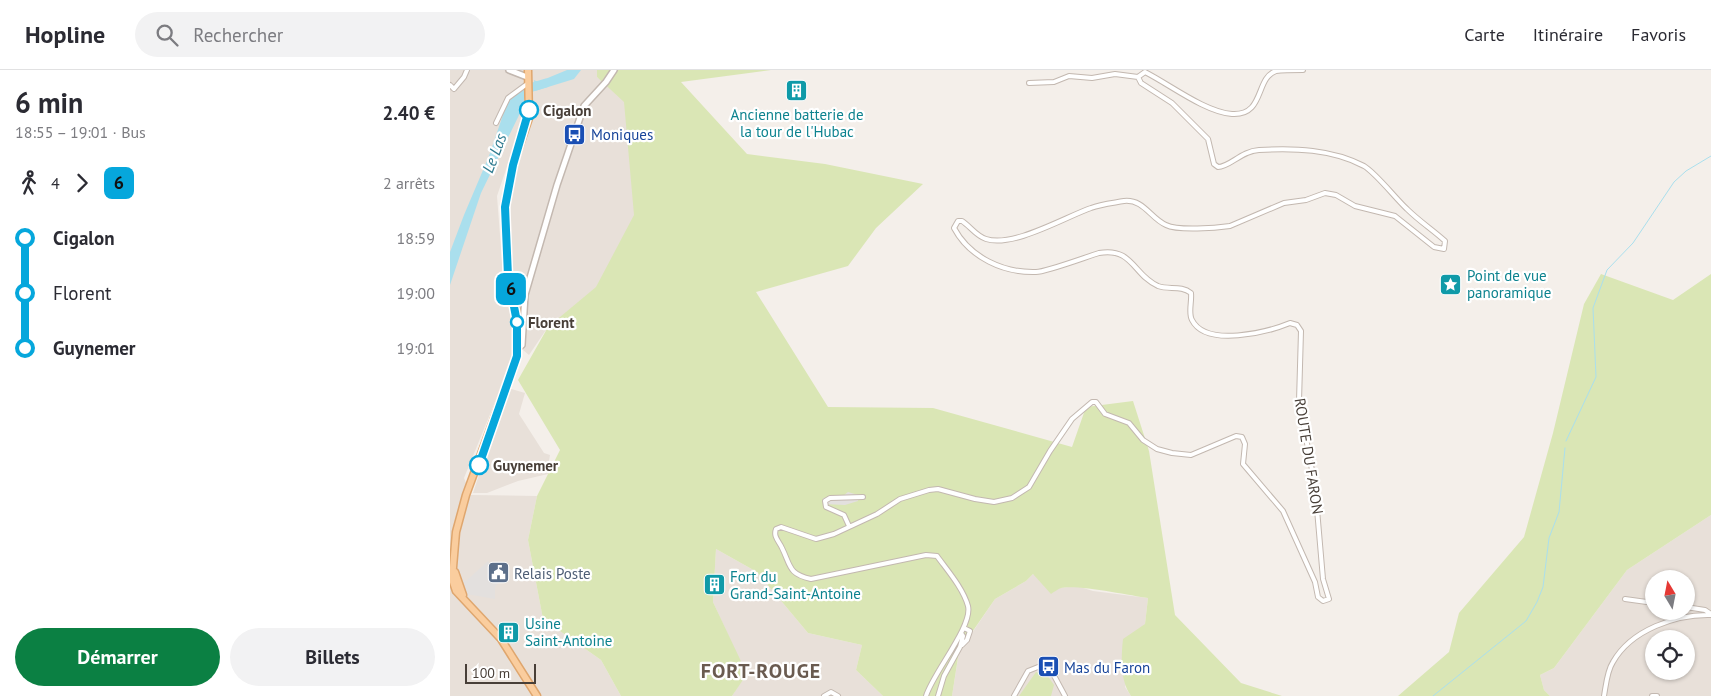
<!DOCTYPE html>
<html lang="fr">
<head>
<meta charset="utf-8">
<style>
	:root { --surface:#fff; --page:#f2f2f3; --text:#2b2b33; --muted:#7c7c81; --line:#e1e1e2; --accent:#0b8043 }
	body { margin:0; font-family:"PT Sans",sans-serif; background:var(--page); color:var(--text); height:100vh; display:flex; flex-direction:column; font-size:19px; white-space:nowrap }
	* { box-sizing:border-box; margin:0 }
	p { font-size:16px; color:var(--muted) }
	.icon { flex:none; width:28px; height:28px; fill:none; stroke:currentColor; stroke-width:2; stroke-linecap:round; stroke-linejoin:round }
	.map { position:relative; flex:1; overflow:hidden }
	.side { display:flex; flex-direction:column; background:var(--surface); width:450px }
	.side>* { flex:none }
	.badge { padding:0 10px; border-radius:8px; font-size:18px; line-height:32px }
	.needle { width:32px; rotate:350deg }
	.fabs { position:absolute; left:1195px; top:500px; display:grid; gap:10px }
	.fabs a { display:grid; place-items:center; width:50px; height:50px; border-radius:50%; background:var(--surface); box-shadow:0 1px 4px #0004; font-size:25px }
	.scale { position:absolute; left:15px; bottom:12px; width:71px; box-sizing:border-box; padding-left:5px; border:2px solid #483f38; border-top:0; font-size:14px; line-height:18px; white-space:nowrap; color:#483f38; -webkit-text-stroke:4px #fff; paint-order:stroke }
	.map>.badge { position:absolute; translate:-50% -50%; box-shadow:0 0 0 2px #fff }
	.legs { display:flex; align-items:center; gap:8px; height:55px; padding:0 15px; font-size:16px }
	.legs p { margin-inline-start:auto }
	.head { display:flex; align-items:center; justify-content:space-between; height:85px; padding:0 15px }
	h1 { font-size:28px; font-weight:700; line-height:38px }
	.primary-button { display:flex; gap:10px; margin-top:auto; padding:10px 15px }
	.primary-button a { flex:1; height:58px; border-radius:30px; background:var(--accent); color:#fff; font-size:20px; font-weight:700; line-height:58px; text-align:center }
	.primary-button a+a { background:var(--page); color:var(--text) }
	ul { padding:0 15px; list-style:none }
	li { display:flex; align-items:center; gap:18px; height:55px; font-size:19px }
	li i { display:grid; place-items:center; width:8px; height:100%; margin:0 6px; background:currentColor }
	li i::after { content:''; width:12px; height:12px; margin:-6px; border:4px solid; border-radius:50%; background:var(--surface) }
	li p { margin-inline-start:auto }
	li:first-child i { background:linear-gradient(#0000 50%,currentColor 0) }
	li:last-child i { background:linear-gradient(currentColor 50%,#0000 0) }
	header { display:flex; align-items:center; gap:30px; box-sizing:border-box; height:70px; padding:0 25px; background:var(--surface); border-bottom:1px solid var(--line) }
	header strong { font-size:24px }
	nav { display:flex; gap:28px; margin-inline-start:auto; font-size:18px }
	.search { width:350px; height:45px; background:var(--page); display:flex; align-items:center; gap:12px; box-sizing:border-box; padding:0 18px; border-radius:28px; color:var(--muted); font-size:19px }
	main { display:flex; flex:1; min-height:0 }
	.map>svg:first-child { display:block }
</style>
</head>
<body>
<header>
<strong>Hopline</strong>
<div class="search"><svg class="icon" aria-label="search" viewBox="0 0 24 24"><circle cx="10" cy="10" r="6"/><path d="M15 15l6 6"/></svg>Rechercher</div>
<nav><a>Carte</a><a>Itinéraire</a><a>Favoris</a></nav>
</header>
<main>
<section class="side">
<div class="head"><div><h1>6 min</h1><p>18:55 – 19:01 · Bus</p></div><b>2.40 €</b></div>
<div class="legs"><svg class="icon" aria-label="walk" viewBox="0 0 24 24"><circle cx="13" cy="4" r="2"/><path d="M13 8l-2 6 4 7M11 14l-3 7M7 12l3-4h3l4 4"/></svg>4<svg class="icon" aria-label="forward" viewBox="0 0 24 24"><path d="M9 5l7 7-7 7"/></svg><b class="badge" style="background:#06a7dc;color:#111">6</b><p>2 arrêts</p></div>
<ul>
<li><i style="color:#06a7dc"></i><b>Cigalon</b><p>18:59</p></li>
<li><i style="color:#06a7dc"></i><span>Florent</span><p>19:00</p></li>
<li><i style="color:#06a7dc"></i><b>Guynemer</b><p>19:01</p></li>
</ul>
<div class="primary-button"><a>Démarrer</a><a>Billets</a></div>
</section>
<div class="map">
<svg width="1261" height="626" viewBox="0 0 1261 626">
	<rect width="100%" height="100%" fill="#f4efea"/>
	<path fill="#e8e0d9" fill-rule="evenodd" d="M 0,0 L 74,0 L 75,43 L 47,126 L 53,204 L 63,239 L 65,283 L 14,408 L 21,425 L 87,426 L 78,470 L 93,549 L 151,590 L 171,626 L 0,626 Z
		M 81,0 L 147,0 L 147,7 L 196,39 L 185,198 L 98,257 L 79,285 L 73,280 L 60,185 L 61,118 L 84,42 Z
		M 58,318 L 75,323 L 69,344 L 94,383 L 100,385 L 99,391 L 101,395 L 98,404 L 68,411 L 37,423 L 23,423 Z
		M 1261,445 L 1261,626 L 1100,626 L 1094,620 L 1090,605 L 1104,598 L 1177,500 ZM 1204,509 L 1236,509 L 1236,541 L 1204,541 ZM 1204,569 L 1236,569 L 1236,601 L 1204,601 Z
		M 266,479 L 307,502 L 358,563 L 412,575 L 406,600 L 433,626 L 282,626 L 296,604 L 263,532 Z
		M 583,504 L 610,518 L 627,516 L 643,521 L 698,528 L 695,554 L 675,617 L 681,626 L 502,626 L 509,582 L 545,529 L 576,511 Z"/>
	<path fill="#dae6b5" d="M 147,0 L 321,0 L 231,12 L 297,84 L 375,94 L 473,114 L 426,158 L 398,196 L 306,222 L 378,337 L 483,338 L 622,377 L 636,337 L 683,331 L 699,381 L 725,545 L 791,613 L 832,626 L 681,626 C 670,611 671,588 673,569 L 695,554 L 698,528 C 679,525 625,514 611,518 C 608,519 604,522 601,524 L 583,504 L 576,511 L 545,529 L 509,581 L 502,626 L 433,626 L 406,600 L 412,575 L 358,563 L 307,502 L 266,479 L 263,532 L 297,604 L 282,626 L 171,626 L 151,590 L 93,549 L 78,470 L 87,426 L 110,380 L 68,310 L 98,257 L 146,217 L 184,145 L 174,32 L 147,7 Z
		M 1151,204 L 1223,230 L 1261,204 L 1261,445 L 1177,500 L 1104,598 L 1090,605 L 1094,620 L 1100,626 L 948,626 L 999,582 L 1009,543 L 1074,467 L 1103,363 L 1134,234 Z
		M 586,602 L 597,605 L 604,615 L 601,626 L 569,626 Z"/>
	<path fill="#e3e0de" d="M 398,422 L 408,425 L 408,431 L 395,435 L 373,434 L 373,428 L 393,426 Z
		M 38,491 L 47,507 L 49,506 L 51,509 L 45,517 L 45,529 L 16,524 L 12,510 L 16,511 Z"/>
	<path fill="#aadfed" d="M 117,0 L 131,0 L 124,9 L 85,21 L 84,10 L 88,12 Z
		M 73,19 L 74,30 L 72,39 L 31,123 L 0,215 L 0,182 L 14,145 L 39,86 L 55,39 L 59,31 Z"/>
	<g fill="none" stroke-linecap="round" stroke-linejoin="round">
		<path stroke="#aadfed" stroke-width="1" d="M 1116,371 L 1146,307 L 1143,238 L 1157,200 L 1183,173 L 1224,112 L 1236,101 L 1261,86
			M 983,626 L 1076,551 L 1087,532 L 1093,517 L 1099,468 L 1109,442 L 1115,378"/>
		<path stroke="#aadfed" stroke-width="9" d="M 66,32 L 76,19 L 96,13"/>
		<defs>
			<path id="minor" d="M 579,13 L 604,12 L 619,6 L 642,8 L 665,4 L 688,7
				M 0,15 L 4,19 L 14,7 L 17,0
				M 46,53 L 58,28 L 77,14
				M 399,456 L 394,445 L 376,437 L 375,431 L 380,428 L 413,427
				M 1175,529 L 1204,533
				M 1236,537 L 1255,540 L 1261,544
				M 512,575 L 517,570 L 520,561 L 514,558
				M 374,626 L 381,622 L 388,626
				M 476,626 C 483,603 523,556 518,536 C 513,518 497,500 487,486 L 476,485 L 361,509 C 338,504 341,496 332,478 C 329,471 323,467 326,459 L 331,457 L 366,469 L 384,464 L 427,444 L 450,429 L 479,420 L 488,419 L 525,429 L 544,432 L 562,428 L 579,417 L 600,381 L 622,349 L 642,332 L 646,332 L 655,344 L 679,353 L 693,370 L 707,379 L 722,383 L 741,385 L 786,366 L 792,367 L 795,374 L 793,394 L 833,441 L 865,512 L 868,527 L 873,531 L 879,529 L 873,509 L 865,416 L 849,331 L 851,261 L 847,255 L 840,253 C 818,262 756,278 742,250 C 738,243 742,232 741,223 C 731,215 719,220 708,216 C 683,205 683,177 649,183 C 636,187 596,202 586,202 C 554,203 520,188 504,158 L 508,151 L 512,151 C 520,156 526,166 536,169 C 563,178 615,147 641,138 C 651,134 663,133 674,131 C 694,129 700,148 716,155 C 728,161 766,158 780,156 L 834,133 L 856,130 L 875,123 L 886,125 L 905,136 L 945,146 L 984,177 L 994,179 L 995,171 C 983,160 969,151 957,139 C 946,129 926,103 914,96 C 882,79 844,78 809,80 C 791,81 780,97 768,97 L 764,94 L 758,69 L 722,33 L 691,13 L 688,7 L 695,2 C 719,14 755,42 782,44 C 815,46 805,8 826,1 C 834,0 845,0 853,0
				M 488,626 L 494,606 L 510,577 L 513,566 L 511,563
				M 564,626 L 578,601 L 593,595 L 601,600 L 615,626
				M 1154,626 C 1156,615 1157,601 1163,592 C 1181,560 1226,544 1261,545
				M 1202,626 L 1207,626"/>
			<path id="tertiary" d="M 59,0 L 77,7
				M 67,279 L 72,275 L 75,225 L 107,115 L 134,36 L 156,12 L 164,0"/>
			<path id="primary" d="M 78,0 L 79,48 L 63,95 L 55,137 L 58,205 L 66,239 L 67,286 L 16,425 L 6,462 L 2,509 L 6,521 L 51,569 L 87,626
				M 5,502 L 13,525"/>
		</defs>
		<use href="#minor" stroke="#c3b8b0" stroke-width="6"/>
		<use href="#tertiary" stroke="#c3b8b0" stroke-width="8"/>
		<use href="#primary" stroke="#dfa66e" stroke-width="9"/>
		<use href="#minor" stroke="#fff" stroke-width="4"/>
		<use href="#tertiary" stroke="#fff" stroke-width="5"/>
		<use href="#primary" stroke="#facd9e" stroke-width="6"/>
	</g>
	<g fill="none" stroke-linecap="round" stroke-linejoin="round">
		<defs>
			<path id="line-1" d="M 29,395 L 67,286 L 67,252 L 58,206 L 55,137 L 63,95 L 79,40"/>
		</defs>
		<use href="#line-1" stroke="#fff" stroke-width="11"/>
		<use href="#line-1" stroke="#06a7dc" stroke-width="8"/>
	</g>
	<defs>
		<symbol id="building-square" viewBox="-11 -11 22 22"><rect x="-9" y="-9" width="18" height="18" rx="4" fill="#0f9aa8" stroke="#fff"/><path d="M-4-6H4V6H1V3H-1V6H-4ZM-2.5-4.3h1.7v1.8h-1.7ZM.8-4.3h1.7v1.8H.8ZM-2.5-1h1.7V.8h-1.7ZM.8-1h1.7V.8H.8Z" fill="#fff"/></symbol>
		<symbol id="bus-square" viewBox="-11 -11 22 22"><rect x="-9" y="-9" width="18" height="18" rx="4" fill="#1a4fb4" stroke="#fff"/><path d="M-5-6H5V4H4V6H2V4H-2V6H-4V4H-5ZM-3.5-4V0h7V-4ZM-3.5 1.2v1.5H-2V1.2ZM2 1.2v1.5H3.5V1.2Z" fill="#fff"/></symbol>
		<symbol id="sight-square" viewBox="-11 -11 22 22"><rect x="-9" y="-9" width="18" height="18" rx="4" fill="#0f9aa8" stroke="#fff"/><path d="M0-6L1.8-2.2L6-1.7L2.9 1.2L3.7 5.4L0 3.3L-3.7 5.4L-2.9 1.2L-6-1.7L-1.8-2.2Z" fill="#fff"/></symbol>
		<symbol id="civic-square" viewBox="-11 -11 22 22"><rect x="-9" y="-9" width="18" height="18" rx="4" fill="#5c6f8a" stroke="#fff"/><path d="M-.6-6.5H3V-4.5H.6V-3L4-1V1h2V6H-6V1h2V-1L-.6-3ZM-1.2 2.5V6h2.4V2.5Z" fill="#fff"/></symbol>
	</defs>
	<g fill-rule="evenodd">
		<use href="#building-square" x="334" y="8" width="25" height="25"/>
		<use href="#bus-square" x="112" y="52" width="25" height="25"/>
		<use href="#sight-square" x="988" y="202" width="25" height="25"/>
		<use href="#civic-square" x="36" y="490" width="25" height="25"/>
		<use href="#building-square" x="252" y="502" width="25" height="25"/>
		<use href="#building-square" x="46" y="550" width="25" height="25"/>
		<use href="#bus-square" x="586" y="584" width="25" height="25"/>
	</g>
	<g fill="#fff" stroke="#06a7dc" stroke-width="2.5">
		<circle cx="79" cy="40" r="9"/>
		<circle cx="67" cy="252" r="6"/>
		<circle cx="29" cy="395" r="9"/>
	</g>
	<g text-anchor="middle" dominant-baseline="central" stroke-width="4.5" stroke-linejoin="round" paint-order="stroke">
		<g font-size="15" font-weight="bold" fill="#483f38" stroke="#fff" text-anchor="start">
			<text x="93" y="40">Cigalon</text>
			<text x="78" y="252">Florent</text>
			<text x="43" y="395">Guynemer</text>
		</g>
		<g font-size="15" fill="#0d838f" stroke="#fff" text-anchor="start">
			<text x="347" y="44" text-anchor="middle">Ancienne batterie de<tspan x="347" dy="17">la tour de l'Hubac</tspan></text>
			<text x="1017" y="205">Point de vue<tspan x="1017" dy="17">panoramique</tspan></text>
			<text x="280" y="506">Fort du<tspan x="280" dy="17">Grand-Saint-Antoine</tspan></text>
			<text x="75" y="553">Usine<tspan x="75" dy="17">Saint-Antoine</tspan></text>
		</g>
		<g font-size="15" fill="#164399" stroke="#fff" text-anchor="start">
			<text x="141" y="64">Moniques</text>
			<text x="614" y="597">Mas du Faron</text>
		</g>
		<g font-size="15" fill="#483f38" stroke="#fff">
			<text transform="translate(859 386) rotate(81)">ROUTE DU FARON</text>
		</g>
		<g font-size="15" fill="#4e5e75" stroke="#fff" text-anchor="start">
			<text x="64" y="503">Relais Poste</text>
		</g>
		<g font-size="16" font-style="italic" fill="#2f7b90" stroke="#fff">
			<text transform="translate(44 83) rotate(-69)">Le Las</text>
		</g>
		<g font-size="20" font-weight="bold" letter-spacing="1" fill="#6a5b50" stroke="#fff">
			<text x="311" y="601">FORT-ROUGE</text>
		</g>
	</g>
</svg>
<div class="fabs">
<a><svg class="needle" viewBox="-14 -14 28 28"><path d="M0-13l5 13h-10z" fill="#e53935"/><path d="M0 13l5-13h-10z" fill="#7c7c81"/></svg></a>
<a><svg class="icon" aria-label="locate" viewBox="0 0 24 24"><circle cx="12" cy="12" r="6"/><path d="M12 2v4M12 18v4M2 12h4M18 12h4"/></svg></a>
</div>
<div class="scale">100 m</div>
<b class="badge" style="left:61px;top:219px;background:#06a7dc;color:#111">6</b>
</div>
</main>
</body>
</html>
